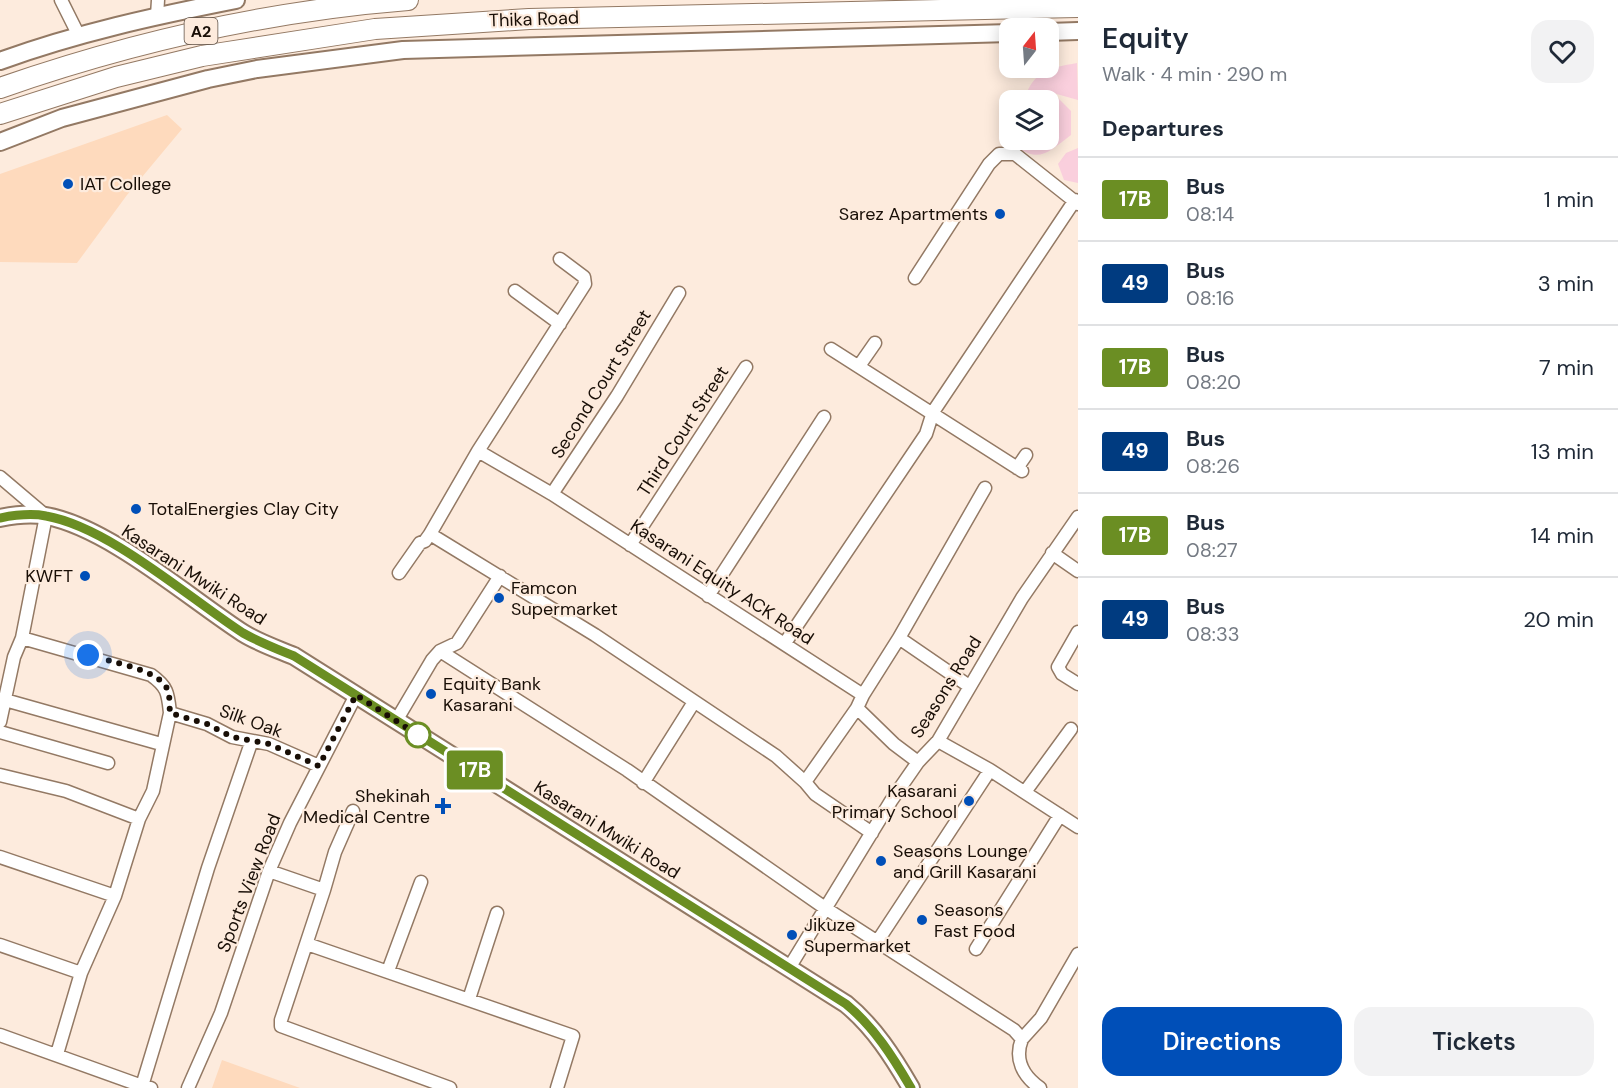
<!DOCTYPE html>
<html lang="en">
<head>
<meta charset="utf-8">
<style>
	:root { --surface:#fff; --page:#f2f2f3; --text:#1f2937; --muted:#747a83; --line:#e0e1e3; --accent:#004fb8 }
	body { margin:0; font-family:"DM Sans",sans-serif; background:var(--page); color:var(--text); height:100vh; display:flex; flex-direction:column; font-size:22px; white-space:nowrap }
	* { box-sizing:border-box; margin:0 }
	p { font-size:20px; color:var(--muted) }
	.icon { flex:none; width:33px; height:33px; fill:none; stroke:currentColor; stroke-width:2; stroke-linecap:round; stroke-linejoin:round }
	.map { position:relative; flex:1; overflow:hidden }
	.sheet { display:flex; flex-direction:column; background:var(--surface); width:540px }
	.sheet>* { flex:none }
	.badge { padding:0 12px; border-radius:4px; font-size:21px; line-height:39px }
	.needle { width:39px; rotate:17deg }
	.buttons { position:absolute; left:999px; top:18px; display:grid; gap:12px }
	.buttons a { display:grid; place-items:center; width:60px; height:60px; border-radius:12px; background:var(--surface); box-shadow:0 3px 15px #0003; font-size:30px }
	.you { position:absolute; width:30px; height:30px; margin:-15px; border:4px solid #fff; border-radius:50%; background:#1a73e8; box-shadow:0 0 0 9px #1a73e833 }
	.map>.badge { position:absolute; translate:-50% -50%; box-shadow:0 0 0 3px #fff }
	h2 { padding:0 24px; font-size:22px; line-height:54px }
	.round { display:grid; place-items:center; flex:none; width:63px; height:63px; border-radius:18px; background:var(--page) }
	.head { display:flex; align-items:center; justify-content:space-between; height:102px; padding:0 24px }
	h1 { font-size:28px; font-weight:600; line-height:45px }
	.action { display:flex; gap:12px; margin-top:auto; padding:12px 24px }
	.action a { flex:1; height:69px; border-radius:18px; background:var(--accent); color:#fff; font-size:24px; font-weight:600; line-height:69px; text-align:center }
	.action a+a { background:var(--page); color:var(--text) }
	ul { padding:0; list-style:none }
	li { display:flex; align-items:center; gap:18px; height:84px; padding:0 24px; border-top:2px solid var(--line) }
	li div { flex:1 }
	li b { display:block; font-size:22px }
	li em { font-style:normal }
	li .badge { min-width:66px; font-weight:700; text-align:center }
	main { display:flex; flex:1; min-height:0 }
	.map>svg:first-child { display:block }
</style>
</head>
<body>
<main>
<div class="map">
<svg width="1078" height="1088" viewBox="0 0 1078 1088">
	<rect width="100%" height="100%" fill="#fdebdd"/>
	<path fill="#fedabd" d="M 167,115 L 182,129 L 127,195 L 77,263 L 0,262 L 0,174 Z
		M 222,1060 L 300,1088 L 212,1088 Z"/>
	<path fill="#facfdd" d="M 1077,63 L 1078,100 L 1053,93 L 1071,111 L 1071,135 C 1048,152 1039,165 1013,144 L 1013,140 L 1048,140 L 1048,100 L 1024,100 C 1034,70 1049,68 1077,63 Z
		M 1078,148 L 1078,183 L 1064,180 L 1058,164 L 1066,153 Z"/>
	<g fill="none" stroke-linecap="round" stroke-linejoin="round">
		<defs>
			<path id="minor" d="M 61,0 L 79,36
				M 157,16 L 158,0
				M 915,278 L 989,164 L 999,154 L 1015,154 L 1078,204
				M 515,291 L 560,324
				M 831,349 L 1022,471
				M 859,366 L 875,343
				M 478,451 L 552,494 L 863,695 L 857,708 L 894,744 L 918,762
				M 1017,468 L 1026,455
				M 0,477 L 46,516 L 22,638 L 14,657 L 0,722
				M 552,494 L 617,396 L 679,293
				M 430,534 L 595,635 L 776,756 L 805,782 L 857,708
				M 630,545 L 746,367
				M 1052,553 L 1078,571
				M 399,573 L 420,543 L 425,541 L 430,534 L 478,451 L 585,284 L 584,277 L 560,259
				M 708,596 L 824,417
				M 1078,632 L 1058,667 L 1062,674 L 1078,684
				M 22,638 L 151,675 C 168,687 168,694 170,713 L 207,724 L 232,737 L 269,744 L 319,766
				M 785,643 L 926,434 L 933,412 L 1075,200
				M 440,651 L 627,770 L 825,908 L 1014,1030 L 1022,1039 C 1014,1059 1023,1076 1040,1088
				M 969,686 L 899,638 L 985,488
				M 863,695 L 899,638
				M 5,700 L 161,744
				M 396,721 L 432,660 L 440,651 L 457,643 L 500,576
				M 0,732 L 108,763
				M 938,741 L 990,770 L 1078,827
				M 0,775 L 66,791 L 139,819
				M 805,782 L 815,794 L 872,833
				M 643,783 L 694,702
				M 1025,792 L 1071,729
				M 0,857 L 115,896
				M 269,871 L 324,890 L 281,1020 L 281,1026 L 450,1088
				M 324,890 L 335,852 L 353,811
				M 877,942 L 990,770
				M 307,944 L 573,1036 L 557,1088
				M 0,945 L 81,973
				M 976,949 L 1060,815
				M 789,968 L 891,801 L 918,762 L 938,741 L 1022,598 L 1078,517
				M 388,971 L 421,882
				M 469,999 L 497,913
				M 0,1035 L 142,1086
				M 1022,1039 L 1041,1018 L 1078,954
				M 57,1054 L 81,973 L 115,896 L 139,819 L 153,791 L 170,713
				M 151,1088 L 142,1086 L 208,868 L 251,743
				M 188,1088 L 221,1013 L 269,871 L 290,823 L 356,695"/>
			<path id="secondary" d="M 1048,32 L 1078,31
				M 0,61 C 77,33 155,16 236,0
				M 0,142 L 62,118 L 208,79 L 257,69 L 403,50 L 1010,33
				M 0,518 C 15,515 31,513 46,516 C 108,527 189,598 243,633 C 259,643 277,649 294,656 L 846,1004 C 874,1027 893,1057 911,1088"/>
			<path id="trunk" d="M 0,88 C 132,42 269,11 408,0
				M 0,114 L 116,77 L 202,56 L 375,29 L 529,19 L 1078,7"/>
		</defs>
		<use href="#minor" stroke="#937964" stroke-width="15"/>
		<use href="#secondary" stroke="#937964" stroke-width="20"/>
		<use href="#trunk" stroke="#937964" stroke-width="22"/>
		<use href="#minor" stroke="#fff" stroke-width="12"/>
		<use href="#secondary" stroke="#fff" stroke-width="16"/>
		<use href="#trunk" stroke="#fff" stroke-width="20"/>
	</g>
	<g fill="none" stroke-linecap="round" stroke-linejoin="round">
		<defs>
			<path id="line" d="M 0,518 C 15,515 31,513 46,516 C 109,527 189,598 243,633 C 259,642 277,649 294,656 L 846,1004 C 874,1027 893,1057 911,1088"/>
		</defs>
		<use href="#line" stroke="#fff" stroke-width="14"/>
		<use href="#line" stroke="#6b8e23" stroke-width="9"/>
		<path stroke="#180e06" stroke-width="6" stroke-dasharray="0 10.8" d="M 88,655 C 108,661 153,669 165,685 C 171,694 169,704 170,713 L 207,724 L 232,737 L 269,744 L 319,766 L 356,695 L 418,735"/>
	</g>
	<g fill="#004fb8" stroke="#fdebdd" stroke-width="2">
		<circle cx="68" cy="184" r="6"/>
		<circle cx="1000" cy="214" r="6"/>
		<circle cx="136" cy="509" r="6"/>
		<circle cx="85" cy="576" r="6"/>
		<circle cx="499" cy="598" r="6"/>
		<circle cx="431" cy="694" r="6"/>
		<circle cx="969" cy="801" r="6"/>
		<path d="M440 797h6v6h6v6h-6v6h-6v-6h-6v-6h6z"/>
		<circle cx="881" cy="861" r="6"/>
		<circle cx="922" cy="920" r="6"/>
		<circle cx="792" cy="935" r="6"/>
	</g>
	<circle fill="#fff" stroke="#6b8e23" stroke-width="3" cx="418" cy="735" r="12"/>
	<g text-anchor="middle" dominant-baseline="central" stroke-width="4.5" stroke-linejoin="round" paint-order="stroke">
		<rect fill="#fdebdd" stroke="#5d5046" stroke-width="1.5" x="184.5" y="18" width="33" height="26" rx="4.5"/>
		<g font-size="16" font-weight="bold" fill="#180e06">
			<text x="201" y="31">A2</text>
		</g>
		<g font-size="18" fill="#180e06" stroke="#fdebdd">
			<text transform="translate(534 19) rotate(-2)">Thika Road</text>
			<text transform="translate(601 384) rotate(-58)">Second Court Street</text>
			<text transform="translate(683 431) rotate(-57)">Third Court Street</text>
			<text transform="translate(194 575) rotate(33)">Kasarani Mwiki Road</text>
			<text transform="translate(722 582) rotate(33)">Kasarani Equity ACK Road</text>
			<text transform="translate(946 687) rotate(-58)">Seasons Road</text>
			<text transform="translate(251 721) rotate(20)">Silk Oak</text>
			<text transform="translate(607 830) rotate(32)">Kasarani Mwiki Road</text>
			<text transform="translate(249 883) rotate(-69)">Sports View Road</text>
		</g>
		<g font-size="18" fill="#180e06" stroke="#fdebdd" text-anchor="start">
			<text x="80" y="184">IAT College</text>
			<text x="988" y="214" text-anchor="end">Sarez Apartments</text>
			<text x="148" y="509">TotalEnergies Clay City</text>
			<text x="73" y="576" text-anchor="end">KWFT</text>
			<text x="511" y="588">Famcon<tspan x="511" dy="21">Supermarket</tspan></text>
			<text x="443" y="684">Equity Bank<tspan x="443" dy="21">Kasarani</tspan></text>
			<text x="957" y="791" text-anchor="end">Kasarani<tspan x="957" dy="21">Primary School</tspan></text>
			<text x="430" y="796" text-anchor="end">Shekinah<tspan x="430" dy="21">Medical Centre</tspan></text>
			<text x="893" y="851">Seasons Lounge<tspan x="893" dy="21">and Grill Kasarani</tspan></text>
			<text x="934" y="910">Seasons<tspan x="934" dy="21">Fast Food</tspan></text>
			<text x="804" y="925">Jikuze<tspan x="804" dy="21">Supermarket</tspan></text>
		</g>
	</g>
</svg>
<div class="buttons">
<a><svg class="needle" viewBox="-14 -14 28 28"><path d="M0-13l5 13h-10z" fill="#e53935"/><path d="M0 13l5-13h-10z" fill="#747a83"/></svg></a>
<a><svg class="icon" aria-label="layers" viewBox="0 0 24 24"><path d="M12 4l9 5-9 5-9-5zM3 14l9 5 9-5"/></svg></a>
</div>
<div class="you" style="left:88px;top:655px"></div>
<b class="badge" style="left:475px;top:770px;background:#6b8e23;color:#fff">17B</b>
</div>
<section class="sheet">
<div class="head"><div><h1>Equity</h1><p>Walk · 4 min · 290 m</p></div><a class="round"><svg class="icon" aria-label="heart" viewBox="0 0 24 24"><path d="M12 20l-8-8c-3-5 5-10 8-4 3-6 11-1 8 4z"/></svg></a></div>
<h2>Departures</h2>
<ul>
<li><span class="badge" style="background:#6b8e23;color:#fff">17B</span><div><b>Bus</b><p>08:14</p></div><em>1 min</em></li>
<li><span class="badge" style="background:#003b80;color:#fff">49</span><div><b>Bus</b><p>08:16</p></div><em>3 min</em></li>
<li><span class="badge" style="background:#6b8e23;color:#fff">17B</span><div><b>Bus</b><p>08:20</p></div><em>7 min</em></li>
<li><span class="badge" style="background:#003b80;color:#fff">49</span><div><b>Bus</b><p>08:26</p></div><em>13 min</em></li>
<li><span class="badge" style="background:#6b8e23;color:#fff">17B</span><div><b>Bus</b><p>08:27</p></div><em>14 min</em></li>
<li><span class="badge" style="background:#003b80;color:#fff">49</span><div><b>Bus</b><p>08:33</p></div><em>20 min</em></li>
</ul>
<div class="action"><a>Directions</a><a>Tickets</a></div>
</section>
</main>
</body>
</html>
